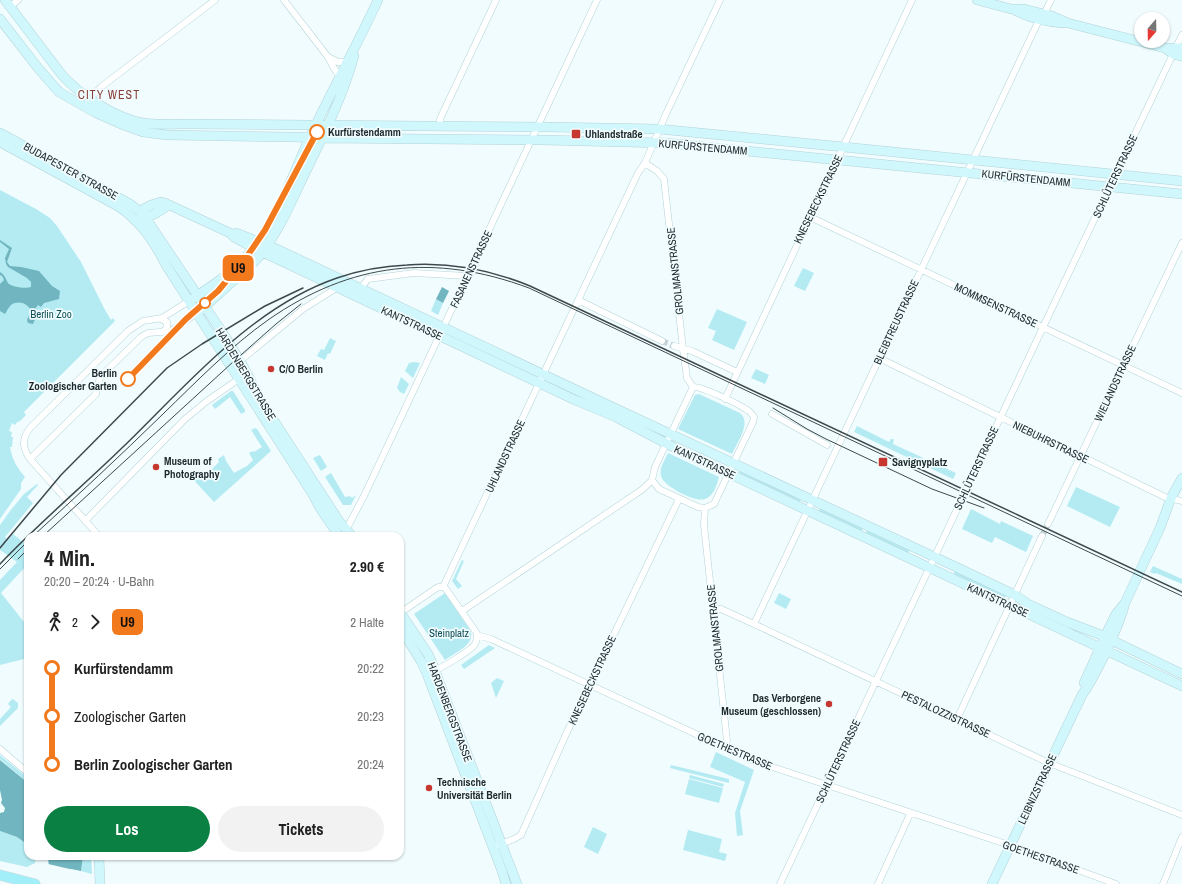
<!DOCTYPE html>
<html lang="de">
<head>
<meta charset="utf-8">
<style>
	:root { --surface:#fff; --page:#f2f2f2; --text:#222; --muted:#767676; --accent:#0b8043 }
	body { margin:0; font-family:"Archivo Narrow",sans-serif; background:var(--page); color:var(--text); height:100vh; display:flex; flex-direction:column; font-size:15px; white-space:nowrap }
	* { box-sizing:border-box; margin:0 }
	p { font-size:13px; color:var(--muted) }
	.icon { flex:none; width:22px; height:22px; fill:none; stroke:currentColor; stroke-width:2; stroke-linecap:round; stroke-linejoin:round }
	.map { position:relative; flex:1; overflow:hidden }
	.drawer { position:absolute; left:24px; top:532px; width:380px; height:328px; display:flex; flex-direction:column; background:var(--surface); border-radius:12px; box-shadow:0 1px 3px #0004 }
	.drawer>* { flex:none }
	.badge { padding:0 8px; border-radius:6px; font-size:14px; line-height:26px }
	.needle { width:26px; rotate:200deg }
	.controls { position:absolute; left:1134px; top:12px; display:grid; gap:8px }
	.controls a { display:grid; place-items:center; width:36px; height:36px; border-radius:50%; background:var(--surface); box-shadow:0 1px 3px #0004; font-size:20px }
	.map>.badge { position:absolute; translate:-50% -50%; box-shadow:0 0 0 2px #fff }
	.legs { display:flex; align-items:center; gap:6px; height:44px; padding:0 20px; font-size:13px }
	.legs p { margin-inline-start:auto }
	.head { display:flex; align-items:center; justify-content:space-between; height:68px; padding:0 20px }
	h1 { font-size:22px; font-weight:800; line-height:30px }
	.action { display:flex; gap:8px; margin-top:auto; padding:8px 20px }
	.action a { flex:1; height:46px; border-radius:24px; background:var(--accent); color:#fff; font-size:16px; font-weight:800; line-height:46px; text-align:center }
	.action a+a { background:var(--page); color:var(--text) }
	ul { padding:0 20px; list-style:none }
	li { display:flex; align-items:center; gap:14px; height:48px; font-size:15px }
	li i { display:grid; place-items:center; width:6px; height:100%; margin:0 5px; background:currentColor }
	li i::after { content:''; width:10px; height:10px; margin:-5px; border:3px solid; border-radius:50%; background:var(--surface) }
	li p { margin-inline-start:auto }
	li:first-child i { background:linear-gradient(#0000 50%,currentColor 0) }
	li:last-child i { background:linear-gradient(currentColor 50%,#0000 0) }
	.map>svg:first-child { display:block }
</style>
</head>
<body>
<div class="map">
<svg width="1182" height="884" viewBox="0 0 1182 884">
	<rect width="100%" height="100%" fill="#f0fcfe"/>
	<path fill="#b4ebf3" d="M 0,190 L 36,209 L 50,218 L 57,226 L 81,262 L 105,310 L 111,320 L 113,318 L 115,321 L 24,412 L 26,415 L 19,422 L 18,421 L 15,425 L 12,423 L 9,431 L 12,432 L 11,437 L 13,437 L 12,447 L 10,447 C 12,459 17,468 25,477 L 21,483 L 21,489 L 0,519 Z
		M 803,268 L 814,273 L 805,291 L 794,286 Z
		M 436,299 L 443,303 L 438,315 L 431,311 Z
		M 717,309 L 747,322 L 734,350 L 712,340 L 716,331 L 708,328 Z
		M 330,338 L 336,341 L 330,354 L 328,353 L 325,360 L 317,356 L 321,349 L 324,350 Z
		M 414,362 L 420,363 L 413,378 L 405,371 L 409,363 Z
		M 756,369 L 769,375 L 765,384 L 751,378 Z
		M 401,377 L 409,384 L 404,394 L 400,392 L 397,388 Z
		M 231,391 L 233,391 L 245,410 L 245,412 L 241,414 L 230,397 L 215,409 L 212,405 Z
		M 699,394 L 740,413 C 752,423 737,442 732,454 L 678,429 L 695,395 Z
		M 857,426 L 889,442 L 891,439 L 894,439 L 893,444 L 956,473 L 953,479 L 854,432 Z
		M 255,428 L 257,429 L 271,451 L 214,502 L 190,476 L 197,470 L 205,476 L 219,462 L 218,459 L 224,455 L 226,461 L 234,473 L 247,466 L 253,460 L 249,453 L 253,451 L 254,452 L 262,447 L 251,430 Z
		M 668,453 L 719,477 C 717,484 714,496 705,499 C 696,503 663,486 661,476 C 659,468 665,460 668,453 Z
		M 320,455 L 327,467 L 321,471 L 313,458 Z
		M 740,471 L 801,499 L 800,502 L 739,473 Z
		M 331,473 L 345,497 L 350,496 L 352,498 L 356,495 L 351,505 L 343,505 L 325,477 Z
		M 37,484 L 38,485 L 27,497 L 33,503 L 5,537 L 8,540 L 13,534 L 28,546 L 28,564 L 1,593 L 28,627 L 28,658 L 0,665 L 0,580 L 17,562 L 0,550 L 0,525 L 10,511 L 24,494 Z
		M 1076,487 L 1120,507 L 1110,527 L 1067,506 Z
		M 820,508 L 863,528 L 862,531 L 819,511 Z
		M 971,509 L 1000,524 L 1001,521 L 1033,536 L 1026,552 L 995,537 L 992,543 L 962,529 Z
		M 867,530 L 910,550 L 908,553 L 866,533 Z
		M 462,560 L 464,561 L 456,579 L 462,586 L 458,589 L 452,581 Z
		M 1153,566 L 1182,579 L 1182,584 L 1156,573 L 1155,574 L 1150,572 Z
		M 955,571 L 1006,596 L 1004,599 L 953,575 Z
		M 445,593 L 470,630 C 477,644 454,653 445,660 L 414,614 Z
		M 779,593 L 791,599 L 786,609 L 774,603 Z
		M 489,645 L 495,648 L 464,669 L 461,665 Z
		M 497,678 L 504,681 L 496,698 L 491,683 Z
		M 13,699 L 18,703 L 18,708 L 0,726 L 0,719 L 11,707 L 8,704 L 11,700 Z
		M 716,752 L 754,770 L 740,811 L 743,835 L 737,836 L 735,813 L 745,782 L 710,767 Z
		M 0,755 L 28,778 L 28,783 L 0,759 Z
		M 671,765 L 729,779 L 729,783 L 670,768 Z
		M 690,775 L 724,784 L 723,787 L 689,778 Z
		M 689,779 L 723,788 L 719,803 L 685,794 Z
		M 593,827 L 607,834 L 598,854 L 584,847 Z
		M 688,830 L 722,839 L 719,852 L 727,854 L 725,861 L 683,850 Z
		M 0,831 L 17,837 L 28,845 L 28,856 L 36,856 L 35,863 L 27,867 L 0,861 Z
		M 83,856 L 91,856 L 92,874 L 81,871 Z"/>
	<path fill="#70b5bf" d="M 0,240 L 12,248 L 7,262 L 10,266 L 21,267 L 39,271 L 52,286 L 60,291 L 59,299 L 44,303 L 41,307 L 38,305 L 31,315 L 34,317 L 36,315 L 37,315 L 33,324 L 28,323 L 27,320 L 31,311 C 28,303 18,300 11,305 C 8,308 7,311 5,314 L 0,311 L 0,284 L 4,280 L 2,276 L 0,275 L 0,272 C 5,275 5,278 8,283 C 11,287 26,289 31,287 L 31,282 L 27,278 L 8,267 L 6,264 L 5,258 L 9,249 L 0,242 Z
		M 442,287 L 449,291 L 443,303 L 436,299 Z
		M 0,760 L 28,783 L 28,845 L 17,837 L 0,831 L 0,813 L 4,812 L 5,808 L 1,803 L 2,800 L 0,790 Z
		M 48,856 L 83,856 L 81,871 L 71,869 L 72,884 L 50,884 Z"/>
	<path fill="#f0fcfe" d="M 48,864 L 83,872 L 81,873 L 73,871 L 74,884 L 48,884 Z"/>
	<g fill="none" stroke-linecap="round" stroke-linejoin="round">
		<path stroke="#c6d2d4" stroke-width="6" stroke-dasharray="6 3" stroke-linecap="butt" d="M 662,341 L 674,346
			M 1042,536 L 1048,524"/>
		<defs>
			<path id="street" d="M 284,0 L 328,57 L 335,70 L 340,76
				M 10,7 L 18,0
				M 1044,14 L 1051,0
				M 1176,47 L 1182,35
				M 328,57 L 338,62 L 347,62
				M 88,100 L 101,87 L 215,0
				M 440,126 L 440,119 L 496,0
				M 645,163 L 657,171 L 664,179 L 683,349 L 687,378 L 693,387
				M 810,217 L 1182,393
				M 364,284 L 368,279 L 414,273 L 467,276
				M 578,300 L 662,341
				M 161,319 L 167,322 L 167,328 L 162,332
				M 674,346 L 692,351 L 737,372
				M 879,358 L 1165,497 L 1182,501
				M 240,361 L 303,309 L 338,287
				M 693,387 C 701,386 739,404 747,410 C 750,411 752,414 754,417 L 753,422 L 714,504 L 705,508 L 698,507 L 659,489 L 652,480 L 655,467 Z
				M 725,399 L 912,0
				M 772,414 L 827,445
				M 30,459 L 96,394 L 97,386 L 101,376 L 141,337 L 148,333 L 171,331 L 197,313
				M 705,508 L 704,525 L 727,741 L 725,747
				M 85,521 L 185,419 L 207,401 L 239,379
				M 1048,524 L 1182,243
				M 346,530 L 364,496 L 597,0
				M 99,536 L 30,459 C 22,448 22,437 31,427 L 128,331 L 143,321 L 162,318 L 189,301
				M 443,587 L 638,173 L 645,163 L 665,116 L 720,0
				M 713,609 L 721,609 L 754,624 L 1049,763 L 1182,815
				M 462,611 L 643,489 L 652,480
				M 400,613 L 438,587 L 443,587 L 446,589 L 476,632 C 478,636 477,640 475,644 C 471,651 441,668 432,672
				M 754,624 L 1039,20
				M 477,635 L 491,639 L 754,761 L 1018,848 L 1116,884
				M 957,719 L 1042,536
				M 0,749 L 28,773
				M 493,847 L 514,839 L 521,835 L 567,732 L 679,499
				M 780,884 L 1063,285 L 1173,54
				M 878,884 L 910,814
				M 1163,884 L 1182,837"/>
			<path id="secondary" d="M 5,0 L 62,75 C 80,95 115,118 143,123 C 160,125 178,124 195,124 L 548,127 L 659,129 L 844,147 L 1182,181
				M 977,0 L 1011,9 L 1024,9 L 1052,16 L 1068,23 L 1165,48 L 1182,48
				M 1013,9 C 1028,18 1046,22 1063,23
				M 0,19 L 38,68 L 59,92 L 96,113 L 121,124 L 143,132 L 167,135 L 292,137 L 321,138 L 543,140 L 666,143 L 1182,194
				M 1165,48 L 1173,54 L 1182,56
				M 0,133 L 117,197 L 130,204 L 143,214 L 226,338 L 243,366 L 261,401 L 339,521 L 352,536
				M 0,142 L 116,205 C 140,220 153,240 166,265 L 312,493 L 320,508 L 339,536
				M 140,211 L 151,205 L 161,202 L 165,203 L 230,233 L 234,237 L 254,248 L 478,354 L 575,400 L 616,417 L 673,447 L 817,515 L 1182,686
				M 140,218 C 149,218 161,211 168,205
				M 236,233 L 268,245 L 621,411 L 954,566 L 1015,595 L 1028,604 L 1067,622 L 1101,635 L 1182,674
				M 192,299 C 216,283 234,272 253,249 C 279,217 292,176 309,139 C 331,92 356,47 378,0
				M 201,310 L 255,261 C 278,235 291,202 306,171 C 324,134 343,96 354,56
				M 400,612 L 428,654 L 432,663 L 517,884
				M 400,627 L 421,661 L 427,674 L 502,871 L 506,884
				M 1084,683 L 1109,628 L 1116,614 L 1125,603 L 1160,528 L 1171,498 L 1182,478
				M 99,856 L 100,884
				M 992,884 L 1082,695 C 1090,684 1096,672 1102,660 C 1111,641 1120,623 1125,603"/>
			<path id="primary" d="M 0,875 L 35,884"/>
		</defs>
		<use href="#street" stroke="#b4d3d8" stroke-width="7"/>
		<use href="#secondary" stroke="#b4d3d8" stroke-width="10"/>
		<use href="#primary" stroke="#d6d8d9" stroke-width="11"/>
		<use href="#street" stroke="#fff" stroke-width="6"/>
		<use href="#secondary" stroke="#d0f7fc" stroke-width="9"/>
		<use href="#primary" stroke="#a2effa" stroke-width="10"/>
		<path stroke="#3d494b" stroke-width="1" d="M 773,408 L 807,429 L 826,439 L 932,489 L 984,508
			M 33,536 C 77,496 120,456 163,414 C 196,382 231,346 268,320 C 351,262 435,253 529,288 L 1182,596
			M 43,536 L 233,362 L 276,324 L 301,304
			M 18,559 L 28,549
			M 0,569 L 28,541"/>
		<path stroke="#3d494b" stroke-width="1.5" d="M 0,548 L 61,475 L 167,368 L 202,344 L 265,306 L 303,288
			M 0,564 C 39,523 83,486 124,446 C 187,385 252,307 337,278 C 360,270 383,266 407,265 C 449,262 491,270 530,286 L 1182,592"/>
	</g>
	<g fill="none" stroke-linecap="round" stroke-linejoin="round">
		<defs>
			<path id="line-1" d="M 128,379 L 186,319 L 218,291 L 248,255 L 265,230 L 317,132"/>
		</defs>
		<use href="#line-1" stroke="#fff" stroke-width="9"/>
		<use href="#line-1" stroke="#f3791d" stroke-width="6"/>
	</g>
	<g fill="#fff" stroke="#f3791d" stroke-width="2">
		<circle cx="317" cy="132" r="7"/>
		<circle cx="205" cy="303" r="5"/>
		<circle cx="128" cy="379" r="7"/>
	</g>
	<g fill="#c6382f" stroke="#f0fcfe" stroke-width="1.5">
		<rect x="571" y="129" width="10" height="10" rx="2"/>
		<circle cx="271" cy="369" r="4"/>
		<rect x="878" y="457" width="10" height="10" rx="2"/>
		<circle cx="156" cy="467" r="4"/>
		<circle cx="829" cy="704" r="4"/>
		<circle cx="429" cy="788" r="4"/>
	</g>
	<g text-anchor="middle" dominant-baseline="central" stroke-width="3.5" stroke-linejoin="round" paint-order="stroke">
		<g font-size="11" font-weight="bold" fill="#1d292b" stroke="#f0fcfe" text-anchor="start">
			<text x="328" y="132">Kurfürstendamm</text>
			<text x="117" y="373" text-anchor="end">Berlin<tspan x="117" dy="13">Zoologischer Garten</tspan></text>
		</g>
		<g font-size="11" font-weight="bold" fill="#1d292b" stroke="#f0fcfe" text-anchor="start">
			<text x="585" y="134">Uhlandstraße</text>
			<text x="279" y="369">C/O Berlin</text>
			<text x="164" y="461">Museum of<tspan x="164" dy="13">Photography</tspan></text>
			<text x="892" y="462">Savignyplatz</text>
			<text x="821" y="698" text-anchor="end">Das Verborgene<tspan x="821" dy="13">Museum (geschlossen)</tspan></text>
			<text x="437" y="782">Technische<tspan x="437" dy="13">Universität Berlin</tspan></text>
		</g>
		<g font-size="11" fill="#1d292b" stroke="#f0fcfe">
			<text transform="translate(703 147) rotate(5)">KURFÜRSTENDAMM</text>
			<text transform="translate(71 171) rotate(29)">BUDAPESTER STRASSE</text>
			<text transform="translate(1115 176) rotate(-65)">SCHLÜTERSTRASSE</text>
			<text transform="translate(1026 178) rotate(6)">KURFÜRSTENDAMM</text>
			<text transform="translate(818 199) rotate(-64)">KNESEBECKSTRASSE</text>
			<text transform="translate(471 269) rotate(-65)">FASANENSTRASSE</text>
			<text transform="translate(675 271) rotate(-96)">GROLMANSTRASSE</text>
			<text transform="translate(996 305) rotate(25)">MOMMSENSTRASSE</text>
			<text transform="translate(896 322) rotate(-65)">BLEIBTREUSTRASSE</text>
			<text transform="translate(412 323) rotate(25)">KANTSTRASSE</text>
			<text transform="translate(246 374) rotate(59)">HARDENBERGSTRASSE</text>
			<text transform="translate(1115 383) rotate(-65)">WIELANDSTRASSE</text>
			<text transform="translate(1051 442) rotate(26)">NIEBUHRSTRASSE</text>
			<text transform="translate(505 456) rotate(-65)">UHLANDSTRASSE</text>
			<text transform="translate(705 462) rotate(25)">KANTSTRASSE</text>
			<text transform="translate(976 468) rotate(-65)">SCHLÜTERSTRASSE</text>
			<text transform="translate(998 600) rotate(25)">KANTSTRASSE</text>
			<text transform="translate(715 628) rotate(-96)">GROLMANSTRASSE</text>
			<text transform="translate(592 680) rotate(-65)">KNESEBECKSTRASSE</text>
			<text transform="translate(450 712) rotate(69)">HARDENBERGSTRASSE</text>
			<text transform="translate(946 714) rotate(25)">PESTALOZZISTRASSE</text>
			<text transform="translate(735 751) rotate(23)">GOETHESTRASSE</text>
			<text transform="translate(838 761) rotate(-65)">SCHLÜTERSTRASSE</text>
			<text transform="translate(1037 789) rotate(-65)">LEIBNIZSTRASSE</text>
			<text transform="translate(1041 857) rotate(19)">GOETHESTRASSE</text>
		</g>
		<g font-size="11" fill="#124f57" stroke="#f0fcfe">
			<text x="51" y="314">Berlin Zoo</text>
			<text x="449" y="633">Steinplatz</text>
		</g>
		<g font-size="12" letter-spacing="1" fill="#873f37" stroke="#f0fcfe">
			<text x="109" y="95">CITY WEST</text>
		</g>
	</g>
</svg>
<div class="controls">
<a><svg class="needle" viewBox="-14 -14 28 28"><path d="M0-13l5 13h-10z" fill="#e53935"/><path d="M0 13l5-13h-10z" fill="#767676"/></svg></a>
</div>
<b class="badge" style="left:238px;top:268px;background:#f3791d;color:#111">U9</b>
<section class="drawer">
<div class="head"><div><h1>4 Min.</h1><p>20:20 – 20:24 · U-Bahn</p></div><b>2.90 €</b></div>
<div class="legs"><svg class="icon" aria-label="walk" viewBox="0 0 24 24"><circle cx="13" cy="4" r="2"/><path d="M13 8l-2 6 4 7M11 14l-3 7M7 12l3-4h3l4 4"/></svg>2<svg class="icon" aria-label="forward" viewBox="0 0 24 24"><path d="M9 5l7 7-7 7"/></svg><b class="badge" style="background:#f3791d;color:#111">U9</b><p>2 Halte</p></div>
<ul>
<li><i style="color:#f3791d"></i><b>Kurfürstendamm</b><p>20:22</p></li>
<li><i style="color:#f3791d"></i><span>Zoologischer Garten</span><p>20:23</p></li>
<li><i style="color:#f3791d"></i><b>Berlin Zoologischer Garten</b><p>20:24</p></li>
</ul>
<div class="action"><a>Los</a><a>Tickets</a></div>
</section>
</div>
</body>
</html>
